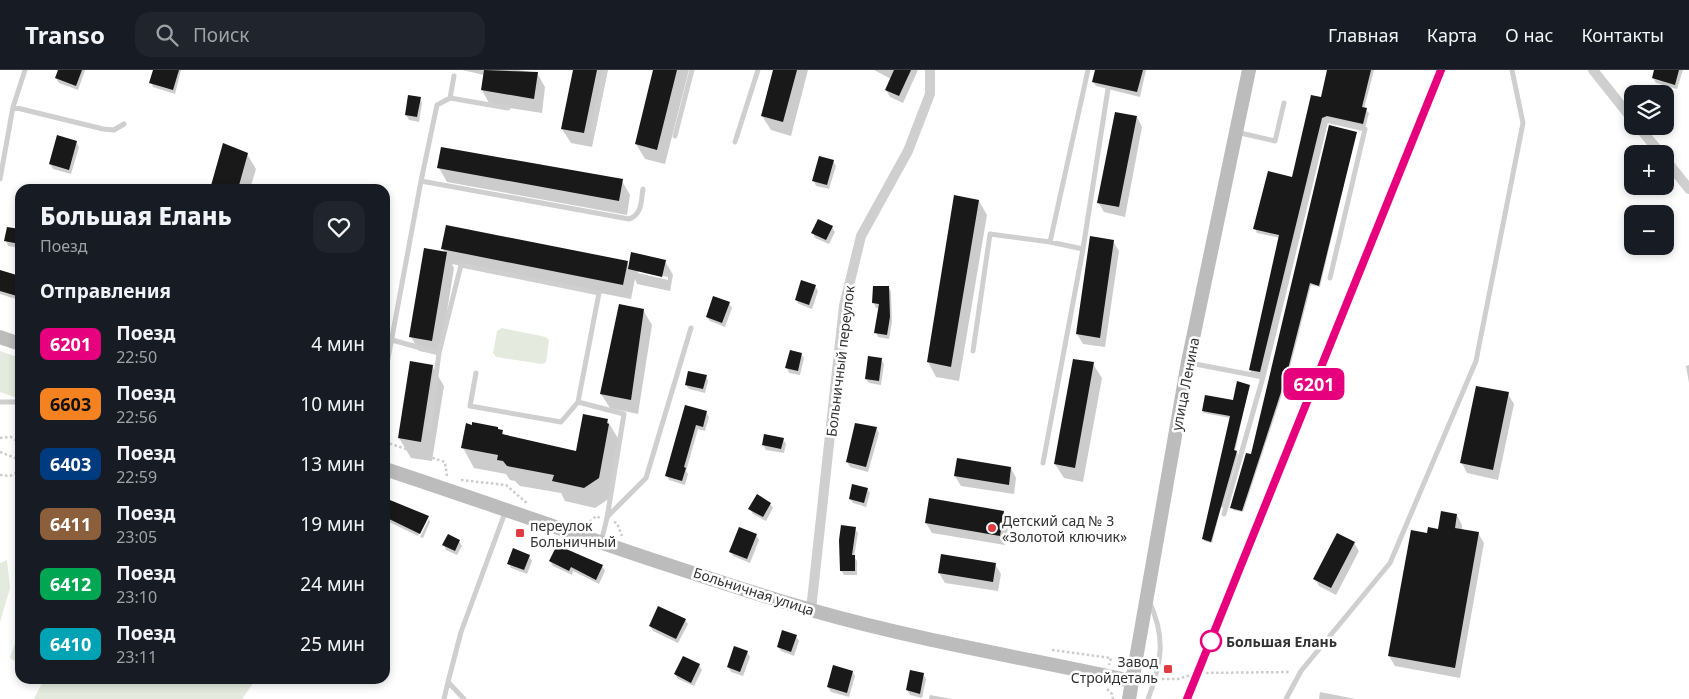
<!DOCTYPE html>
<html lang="ru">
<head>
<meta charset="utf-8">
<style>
	:root { --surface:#171b24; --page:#20242c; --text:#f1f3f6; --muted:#9ea1a6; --line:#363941 }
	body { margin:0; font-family:"Noto Sans",sans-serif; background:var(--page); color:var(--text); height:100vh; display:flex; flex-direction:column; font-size:19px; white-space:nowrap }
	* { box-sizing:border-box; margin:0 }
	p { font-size:16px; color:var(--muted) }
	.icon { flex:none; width:28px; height:28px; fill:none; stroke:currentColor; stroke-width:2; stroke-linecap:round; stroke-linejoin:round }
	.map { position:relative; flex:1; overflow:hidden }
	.side { position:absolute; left:15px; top:114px; width:375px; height:500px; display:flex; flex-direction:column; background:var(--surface); border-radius:15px; box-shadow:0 2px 8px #0003 }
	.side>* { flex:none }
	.badge { padding:0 10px; border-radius:8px; font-size:18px; line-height:32px }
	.fabs { position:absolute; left:1624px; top:15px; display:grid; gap:10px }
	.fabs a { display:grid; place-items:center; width:50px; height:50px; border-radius:10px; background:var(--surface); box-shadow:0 2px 8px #0003; font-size:25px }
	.map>.badge { position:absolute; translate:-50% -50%; box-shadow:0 0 0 2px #fff }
	h2 { padding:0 25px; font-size:19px; line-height:45px }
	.round { display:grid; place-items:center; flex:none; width:52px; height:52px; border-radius:15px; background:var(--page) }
	.summary { display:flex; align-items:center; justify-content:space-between; height:85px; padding:0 25px }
	h1 { font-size:24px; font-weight:800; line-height:38px }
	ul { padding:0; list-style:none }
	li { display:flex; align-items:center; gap:15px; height:60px; padding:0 25px }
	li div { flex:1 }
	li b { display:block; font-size:19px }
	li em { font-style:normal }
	li .badge { min-width:55px; font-weight:700; text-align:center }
	header { display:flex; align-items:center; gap:30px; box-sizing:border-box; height:70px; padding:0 25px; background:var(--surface); border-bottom:1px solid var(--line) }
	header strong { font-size:24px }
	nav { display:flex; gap:28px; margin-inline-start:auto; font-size:18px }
	.search { width:350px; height:45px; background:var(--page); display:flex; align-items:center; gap:12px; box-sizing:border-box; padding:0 18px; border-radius:15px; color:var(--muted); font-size:19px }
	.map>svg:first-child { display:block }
</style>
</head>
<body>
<header>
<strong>Transo</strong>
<div class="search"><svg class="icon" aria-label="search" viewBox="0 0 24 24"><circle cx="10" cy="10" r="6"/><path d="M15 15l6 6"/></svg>Поиск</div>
<nav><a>Главная</a><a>Карта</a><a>О нас</a><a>Контакты</a></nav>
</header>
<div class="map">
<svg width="1689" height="629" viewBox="0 0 1689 629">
	<rect width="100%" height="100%" fill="#fff"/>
	<path fill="#e4ebde" d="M 502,258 L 546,267 L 549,270 L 546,292 L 542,294 L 496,287 L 493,283 L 497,261 Z
		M 0,281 L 20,288 L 20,329 L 0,322 Z
		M 7,490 L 10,518 L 0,552 L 0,493 Z
		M 20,558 L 20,594 L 10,588 Z
		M 44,609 L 256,609 L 242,629 L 34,629 Z"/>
	<path fill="#0003" fill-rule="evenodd" d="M 59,0 L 85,0 L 78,20 L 59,13 L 56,8 Z
		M 155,0 L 181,0 L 175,24 L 153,17 L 151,12 Z
		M 462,0 L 518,0 L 537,3 L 545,17 L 542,43 L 490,35 L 482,20 L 484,5 Z
		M 575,0 L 608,0 L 592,77 L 571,73 L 562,59 Z
		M 655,0 L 689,0 L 665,94 L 645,89 L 636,74 Z
		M 774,0 L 808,0 L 791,66 L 771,60 L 762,46 Z
		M 874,0 L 918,0 L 903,33 L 890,27 L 886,20 L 891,9 Z
		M 1096,0 L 1146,0 L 1140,27 L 1096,16 L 1093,12 Z
		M 1328,0 L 1374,0 L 1364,39 L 1369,43 L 1365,58 L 1330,49 L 1324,53 L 1262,305 L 1252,304 L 1250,300 L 1280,168 L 1257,163 L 1255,158 L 1293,108 L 1322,29 Z
		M 1655,0 L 1683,0 L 1677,19 L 1656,13 L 1653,8 Z
		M 420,28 L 422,33 L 419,52 L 409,50 L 406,45 Z
		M 1137,47 L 1142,57 L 1125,147 L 1104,142 L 1098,132 Z
		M 1356,63 L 1320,217 L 1311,215 L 1287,309 L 1243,442 L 1233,440 Z
		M 76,72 L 79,77 L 71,104 L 53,99 L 50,94 Z
		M 224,74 L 247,84 L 256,99 L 250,119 L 211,119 Z
		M 833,91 L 836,96 L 829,119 L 816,116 L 814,111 Z
		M 439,98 L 622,111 L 630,125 L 627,145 L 447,112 Z
		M 276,115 L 295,119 L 275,119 Z
		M 20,124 L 20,144 L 15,138 Z
		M 955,127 L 979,131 L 987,145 L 959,311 L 936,307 L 928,292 Z
		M 832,157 L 835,162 L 829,174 L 815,168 L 813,163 Z
		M 20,161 L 20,178 L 8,176 L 6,171 Z
		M 1113,171 L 1119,181 L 1105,277 L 1083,274 L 1077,264 Z
		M 443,179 L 627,192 L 629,197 L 665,191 L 673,205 L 670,221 L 637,214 L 635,209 L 631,229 L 452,194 L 454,198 L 440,285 L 419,281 L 411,267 L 445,183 ZM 638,200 L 668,207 L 668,210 L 638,203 Z
		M 0,201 L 20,208 L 19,230 L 0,224 Z
		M 815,216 L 818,221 L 812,239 L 799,234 L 796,230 Z
		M 889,218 L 891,222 L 892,252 L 889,269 L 878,267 L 876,262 L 879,238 L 876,238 L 874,233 Z
		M 729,233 L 732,238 L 725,257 L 710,251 L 707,247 Z
		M 643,240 L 652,255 L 638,344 L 610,338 L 601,324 Z
		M 801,284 L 804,288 L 800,305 L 789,303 L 787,298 Z
		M 881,289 L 884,294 L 881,315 L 869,313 L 866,309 Z
		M 1093,294 L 1102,308 L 1083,412 L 1064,408 L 1055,394 Z
		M 1689,295 L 1689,313 L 1686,296 Z
		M 432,296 L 444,316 L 432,391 L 411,388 L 399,368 Z
		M 706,306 L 708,311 L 705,323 L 689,319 L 686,315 Z
		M 1249,316 L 1235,381 L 1238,384 L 1223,438 L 1221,437 L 1212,473 L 1204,471 L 1230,348 L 1204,343 L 1203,341 L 1234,331 Z
		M 1508,324 L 1514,334 L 1498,410 L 1467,403 L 1462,393 Z
		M 686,336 L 706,342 L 709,347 L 705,361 L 698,359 L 686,401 L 688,404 L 685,415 L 669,410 L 667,406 Z
		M 607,350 L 619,370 L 610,428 L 595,438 L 565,431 L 561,423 L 520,416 L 515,411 L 510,410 L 506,404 L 474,398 L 463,378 L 499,361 L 502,361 L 505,366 L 577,383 Z
		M 876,358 L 879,363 L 868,402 L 850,397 L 847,392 Z
		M 783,369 L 786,374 L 784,383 L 766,380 L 763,375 Z
		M 1011,398 L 1016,408 L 1014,424 L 961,416 L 955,406 Z
		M 867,419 L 870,423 L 866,437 L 853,433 L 850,429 Z
		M 385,429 L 428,447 L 418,466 L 385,450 Z
		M 770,434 L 773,438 L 766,451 L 753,444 L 750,439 Z
		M 1003,442 L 1009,452 L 1005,475 L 932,463 L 926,453 Z
		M 1457,445 L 1462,455 L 1462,460 L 1478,463 L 1484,473 L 1460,608 L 1395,596 L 1389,586 L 1428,464 L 1439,460 Z
		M 429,449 L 430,452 L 423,468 L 420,467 Z
		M 855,459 L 858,463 L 854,487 L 857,491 L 857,505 L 844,505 L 841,500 Z
		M 756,465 L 759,470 L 750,493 L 733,486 L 731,481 Z
		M 459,471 L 462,476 L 457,485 L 446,480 L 444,475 Z
		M 1354,473 L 1359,481 L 1336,525 L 1319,516 L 1315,509 Z
		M 529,486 L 532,491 L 527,504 L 511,498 L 509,494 Z
		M 550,491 L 602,496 L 605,501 L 599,514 L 573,501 L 572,505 L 553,496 Z
		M 995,494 L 1001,504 L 998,521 L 945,513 L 939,503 Z
		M 685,550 L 688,554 L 678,573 L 653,561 L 650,556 Z
		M 796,566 L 799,571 L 794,586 L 781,581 L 778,577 Z
		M 747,582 L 750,587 L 743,606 L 731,602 L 728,597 Z
		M 699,595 L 702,600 L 694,616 L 678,609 L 675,604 Z
		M 853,602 L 855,606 L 849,627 L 831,622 L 828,617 Z
		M 923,604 L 926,609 L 922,628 L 910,625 L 907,620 Z
		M 1320,622 L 1356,629 L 1319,629 Z
		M 930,625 L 952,629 L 929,629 Z"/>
	<path fill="#191919" d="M 58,0 L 82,0 L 76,16 L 55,8 Z
		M 153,0 L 179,0 L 173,20 L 149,13 Z
		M 484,0 L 538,2 L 534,29 L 481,20 Z
		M 573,0 L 597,0 L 584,63 L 561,59 Z
		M 653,0 L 677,0 L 657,80 L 635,74 Z
		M 773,0 L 797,0 L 783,52 L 761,46 Z
		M 894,0 L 911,0 L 899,26 L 885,20 Z
		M 1095,0 L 1143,0 L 1137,22 L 1092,12 Z
		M 1327,0 L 1371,0 L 1362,37 L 1367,38 L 1363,54 L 1327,46 L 1322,48 L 1260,302 L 1249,300 L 1279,165 L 1253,159 L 1268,101 L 1292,107 L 1311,25 L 1321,27 Z
		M 1654,0 L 1679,0 L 1675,15 L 1652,8 Z
		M 408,25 L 421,27 L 417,47 L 405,45 Z
		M 1115,42 L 1137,46 L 1119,137 L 1097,133 Z
		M 1329,55 L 1357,62 L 1319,216 L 1310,213 L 1286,307 L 1242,441 L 1230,438 L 1246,383 L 1251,384 Z
		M 57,65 L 77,71 L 69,100 L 49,94 Z
		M 223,73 L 248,83 L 238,119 L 210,119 Z
		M 441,77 L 623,109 L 619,131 L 437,98 Z
		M 819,86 L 834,90 L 827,115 L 812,111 Z
		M 954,125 L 979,130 L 951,297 L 927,292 Z
		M 818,149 L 833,156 L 826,170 L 811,163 Z
		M 446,155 L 628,191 L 623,215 L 441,179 Z
		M 7,157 L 20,159 L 20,174 L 4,171 Z
		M 1090,166 L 1114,170 L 1100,268 L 1076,264 Z
		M 424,178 L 447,182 L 432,271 L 409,267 Z
		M 631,182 L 666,190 L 662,207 L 628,199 Z
		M 0,200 L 20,206 L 17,226 L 0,221 Z
		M 801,210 L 816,215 L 809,235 L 795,230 Z
		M 873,216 L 889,216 L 890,247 L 887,265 L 874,263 L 879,234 L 872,233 Z
		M 713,226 L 730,232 L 722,253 L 706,247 Z
		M 619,234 L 644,239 L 631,330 L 600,324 Z
		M 790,280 L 802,283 L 798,301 L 785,298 Z
		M 868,286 L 882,288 L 879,311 L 865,309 Z
		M 1073,289 L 1094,292 L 1075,398 L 1054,394 Z
		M 410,291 L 433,295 L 421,372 L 398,368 Z
		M 688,301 L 707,305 L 703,319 L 685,315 Z
		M 1237,311 L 1250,315 L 1234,380 L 1237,381 L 1211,472 L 1202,469 L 1230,346 L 1202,341 L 1205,325 L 1233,330 Z
		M 1476,316 L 1509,322 L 1493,400 L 1460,393 Z
		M 685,335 L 707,341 L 703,357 L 696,355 L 684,397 L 686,398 L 682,411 L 665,406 Z
		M 583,344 L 608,349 L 607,353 L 609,354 L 599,408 L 584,418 L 552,411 L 554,405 L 507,396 L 503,391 L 497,390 L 498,385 L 461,378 L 466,353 L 472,355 L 472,352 L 498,357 L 498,359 L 503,360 L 502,364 L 576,381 Z
		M 855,353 L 877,357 L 866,397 L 846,392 Z
		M 764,364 L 784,368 L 781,379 L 762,375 Z
		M 957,388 L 1011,397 L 1009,415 L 954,406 Z
		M 852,414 L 868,418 L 864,433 L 849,429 Z
		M 757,424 L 771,433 L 763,447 L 748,439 Z
		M 385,428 L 429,446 L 420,464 L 385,447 Z
		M 929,428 L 1004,441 L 1000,466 L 925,453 Z
		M 1441,441 L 1457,444 L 1455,458 L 1479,462 L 1455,598 L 1388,586 L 1411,460 L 1427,463 L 1428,457 L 1438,459 Z
		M 841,455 L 856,457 L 852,485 L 855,485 L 855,501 L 840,501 L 839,470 Z
		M 739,457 L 757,464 L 747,489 L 729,482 Z
		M 1337,463 L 1355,472 L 1331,518 L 1313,509 Z
		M 448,464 L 460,470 L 455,481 L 442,475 Z
		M 557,475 L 603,495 L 596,510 L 571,497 L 569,501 L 549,491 Z
		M 513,478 L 530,485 L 524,500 L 507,494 Z
		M 941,484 L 996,493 L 993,512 L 938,503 Z
		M 658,536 L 686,549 L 676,569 L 649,556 Z
		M 782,560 L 797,565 L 791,582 L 777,577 Z
		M 734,576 L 748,581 L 740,602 L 727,597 Z
		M 683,586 L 700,594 L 691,613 L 674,604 Z
		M 833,595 L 853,601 L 847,623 L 827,617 Z
		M 910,600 L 924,603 L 920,624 L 906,620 Z"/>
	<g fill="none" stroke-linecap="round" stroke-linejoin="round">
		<path stroke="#ccc" stroke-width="2.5" stroke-dasharray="2.5 2.5" stroke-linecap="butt" d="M 0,368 L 11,367 L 20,373
			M 385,372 L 445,392 L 447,406
			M 0,382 L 20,390
			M 0,405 L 10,406 L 20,401
			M 461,410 L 506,415 L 528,434
			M 614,452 L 617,453 L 622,466
			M 586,455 L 596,446 L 600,448
			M 1052,580 L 1111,588 L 1109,595
			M 1162,609 L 1178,609 L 1197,603 L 1291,602
			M 1107,619 L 1112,624 L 1113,629"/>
		<path stroke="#cfcfcf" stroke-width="5" d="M 450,28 L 508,38
			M 13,37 L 103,59 L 114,60 L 124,54
			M 593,60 L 605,0
			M 1236,62 L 1275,71 L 1284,33
			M 675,66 L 692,0
			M 735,72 L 758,0
			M 0,109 L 13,37 L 25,0
			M 421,111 L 629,149 C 642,145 641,131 643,119
			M 1050,172 L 1083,179 L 1108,19
			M 392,270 L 439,283 L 461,195 L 599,223 L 578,332 L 624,344 L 607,448 L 601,472
			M 973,281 L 990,164 L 1050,172 L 1088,0
			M 1190,293 L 1263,307
			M 476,303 L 470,336 L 561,352 L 578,332
			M 385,305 L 421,111 L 437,35 L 450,28 L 454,6
			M 0,332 L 20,332
			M 429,359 L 439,283
			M 1043,393 L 1083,179
			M 1224,444 L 1263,307 L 1326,50 L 1365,59 L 1330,208
			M 607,447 L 646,408 L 691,258
			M 444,629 L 448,612
			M 464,629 L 448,612 L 461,562 L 506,440
			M 1148,629 C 1162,593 1166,567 1149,531
			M 1286,629 L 1301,601 L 1390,493 L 1476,291 L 1523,53 L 1512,0"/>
		<path stroke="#cfcfcf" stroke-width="10" d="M 1593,0 L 1632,49
			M 1638,56 L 1661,84
			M 1665,89 L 1689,119
			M 811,540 L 844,236 L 861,166 L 908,81 L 930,24 L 930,0"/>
		<path stroke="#bcbcbc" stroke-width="14" d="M 0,267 L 20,274
			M 385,399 C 527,446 668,498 811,540 C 916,570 1025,588 1131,611
			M 1129,629 L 1188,292 L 1249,0"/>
		<defs>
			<path id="rail" d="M 1187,629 L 1441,0"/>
		</defs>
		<use href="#rail" stroke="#878787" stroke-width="5.5"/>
		<use href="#rail" stroke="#fff" stroke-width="4" stroke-dasharray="11" stroke-linecap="butt"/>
	</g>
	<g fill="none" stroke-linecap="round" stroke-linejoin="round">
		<defs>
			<path id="line" d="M 1187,629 L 1441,0"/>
		</defs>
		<use href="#line" stroke="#fff" stroke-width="11"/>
		<use href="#line" stroke="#e6007e" stroke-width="8"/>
	</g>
	<g fill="#e23b41" stroke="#fff" stroke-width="2">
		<circle cx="992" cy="458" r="5"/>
		<rect x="515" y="458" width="10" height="10" rx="2.5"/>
		<rect x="1163" y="594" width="10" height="10" rx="2.5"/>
	</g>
	<circle fill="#fff" stroke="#e6007e" stroke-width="2.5" cx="1211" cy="571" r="10"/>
	<g text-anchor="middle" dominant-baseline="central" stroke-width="5" stroke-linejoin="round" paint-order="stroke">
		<g font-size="14" fill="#323232" stroke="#fff">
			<text transform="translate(840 291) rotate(-83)">Больничный переулок</text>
			<text transform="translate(1185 314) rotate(-79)">улица Ленина</text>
			<text transform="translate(754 521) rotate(18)">Больничная улица</text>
		</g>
		<g font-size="14" fill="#323232" stroke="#fff" text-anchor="start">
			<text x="1002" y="450">Детский сад № 3<tspan x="1002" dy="16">«Золотой ключик»</tspan></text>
			<text x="530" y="455">переулок<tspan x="530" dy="16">Больничный</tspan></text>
			<text x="1158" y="591" text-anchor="end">Завод<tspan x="1158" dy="16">Стройдеталь</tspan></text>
		</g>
		<g font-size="14" font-weight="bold" fill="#323232" stroke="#fff" text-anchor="start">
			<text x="1226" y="571">Большая Елань</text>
		</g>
	</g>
</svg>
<div class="fabs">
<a><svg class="icon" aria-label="layers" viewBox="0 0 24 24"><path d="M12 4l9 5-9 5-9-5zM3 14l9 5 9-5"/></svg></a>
<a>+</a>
<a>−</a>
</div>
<b class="badge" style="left:1314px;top:314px;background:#e6007e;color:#fff">6201</b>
<section class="side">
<div class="summary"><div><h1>Большая Елань</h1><p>Поезд</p></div><a class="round"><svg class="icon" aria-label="heart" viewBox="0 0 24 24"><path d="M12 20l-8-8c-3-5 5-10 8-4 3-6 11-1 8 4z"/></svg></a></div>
<h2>Отправления</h2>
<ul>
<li><span class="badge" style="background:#e6007e;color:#fff">6201</span><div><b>Поезд</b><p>22:50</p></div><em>4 мин</em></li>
<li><span class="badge" style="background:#f58220;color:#111">6603</span><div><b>Поезд</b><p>22:56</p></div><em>10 мин</em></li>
<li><span class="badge" style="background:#003b80;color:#fff">6403</span><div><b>Поезд</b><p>22:59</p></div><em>13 мин</em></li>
<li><span class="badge" style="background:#8b5e3c;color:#fff">6411</span><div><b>Поезд</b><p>23:05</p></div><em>19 мин</em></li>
<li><span class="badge" style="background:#00a651;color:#fff">6412</span><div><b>Поезд</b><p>23:10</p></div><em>24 мин</em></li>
<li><span class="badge" style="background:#00a3b4;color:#fff">6410</span><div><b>Поезд</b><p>23:11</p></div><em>25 мин</em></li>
</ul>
</section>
</div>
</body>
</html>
